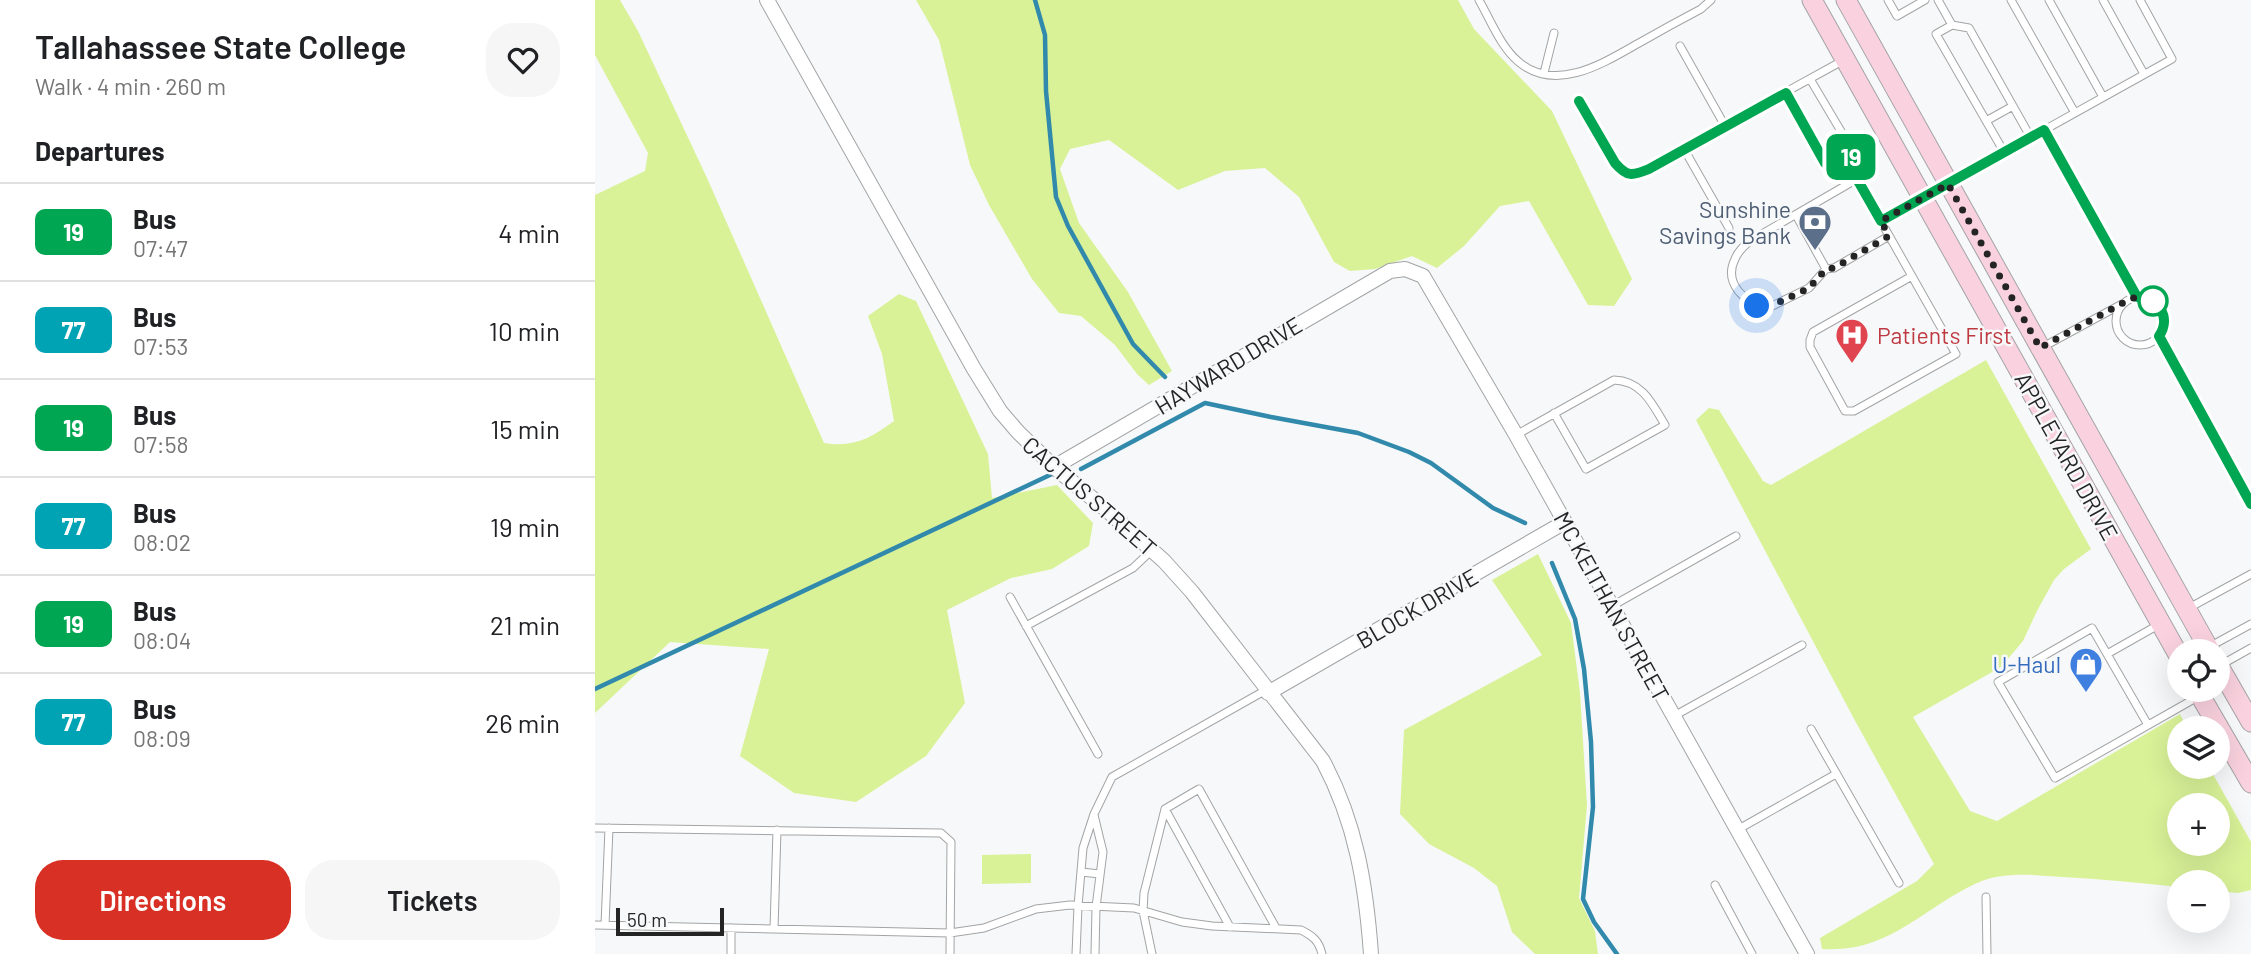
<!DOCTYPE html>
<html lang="en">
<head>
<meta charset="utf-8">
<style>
	:root { --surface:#fff; --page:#f6f6f6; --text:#202124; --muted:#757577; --line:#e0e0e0; --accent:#d93025 }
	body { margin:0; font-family:Barlow,sans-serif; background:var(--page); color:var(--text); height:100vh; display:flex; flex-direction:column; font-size:26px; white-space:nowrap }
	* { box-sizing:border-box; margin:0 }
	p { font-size:23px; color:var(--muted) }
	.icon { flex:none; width:38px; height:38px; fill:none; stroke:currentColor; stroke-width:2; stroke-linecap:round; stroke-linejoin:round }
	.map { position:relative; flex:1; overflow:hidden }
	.drawer { display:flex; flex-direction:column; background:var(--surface); width:595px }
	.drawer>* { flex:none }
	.badge { padding:0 14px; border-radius:10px; font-size:24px; line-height:46px }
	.controls { position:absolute; left:1572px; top:639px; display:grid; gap:14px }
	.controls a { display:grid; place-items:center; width:63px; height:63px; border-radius:50%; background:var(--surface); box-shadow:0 7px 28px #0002; font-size:35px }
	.scale { position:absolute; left:21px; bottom:18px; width:108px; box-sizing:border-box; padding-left:7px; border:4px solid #242424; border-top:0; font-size:19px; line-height:24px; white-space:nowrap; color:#242424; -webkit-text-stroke:5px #f7f8f9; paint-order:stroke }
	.you { position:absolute; width:35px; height:35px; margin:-18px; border:5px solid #fff; border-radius:50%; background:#1a73e8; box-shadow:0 0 0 10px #1a73e833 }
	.map>.badge { position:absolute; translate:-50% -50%; box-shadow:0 0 0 4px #fff }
	h2 { padding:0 35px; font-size:26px; line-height:63px }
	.round { display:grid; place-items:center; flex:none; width:74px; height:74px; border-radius:28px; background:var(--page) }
	.summary { display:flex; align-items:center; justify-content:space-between; height:119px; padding:0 35px }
	h1 { font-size:33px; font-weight:600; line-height:52px }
	.primary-button { display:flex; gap:14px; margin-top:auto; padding:14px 35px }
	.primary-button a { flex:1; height:80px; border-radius:28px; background:var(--accent); color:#fff; font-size:28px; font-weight:600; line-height:80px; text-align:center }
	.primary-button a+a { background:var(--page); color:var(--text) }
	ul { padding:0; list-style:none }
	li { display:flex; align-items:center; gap:21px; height:98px; padding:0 35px; border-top:2px solid var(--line) }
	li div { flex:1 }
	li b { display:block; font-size:26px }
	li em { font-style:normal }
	li .badge { min-width:77px; font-weight:700; text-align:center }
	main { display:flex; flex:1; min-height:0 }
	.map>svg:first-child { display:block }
</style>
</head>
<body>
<main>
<section class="drawer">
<div class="summary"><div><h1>Tallahassee State College</h1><p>Walk · 4 min · 260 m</p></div><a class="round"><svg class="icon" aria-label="heart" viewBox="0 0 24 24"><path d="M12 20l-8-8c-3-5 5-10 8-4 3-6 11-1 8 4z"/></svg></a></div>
<h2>Departures</h2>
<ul>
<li><span class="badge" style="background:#00a651;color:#fff">19</span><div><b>Bus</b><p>07:47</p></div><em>4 min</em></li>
<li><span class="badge" style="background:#00a3b4;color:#fff">77</span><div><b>Bus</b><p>07:53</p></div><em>10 min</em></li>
<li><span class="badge" style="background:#00a651;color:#fff">19</span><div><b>Bus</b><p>07:58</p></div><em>15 min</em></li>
<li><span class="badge" style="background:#00a3b4;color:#fff">77</span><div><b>Bus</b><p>08:02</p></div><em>19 min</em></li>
<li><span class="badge" style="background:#00a651;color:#fff">19</span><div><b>Bus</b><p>08:04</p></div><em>21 min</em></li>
<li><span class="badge" style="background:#00a3b4;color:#fff">77</span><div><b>Bus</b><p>08:09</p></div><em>26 min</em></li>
</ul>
<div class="primary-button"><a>Directions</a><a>Tickets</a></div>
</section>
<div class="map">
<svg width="1656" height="954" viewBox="0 0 1656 954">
	<rect width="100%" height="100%" fill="#f7f8f9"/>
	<path fill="#d9f298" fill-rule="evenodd" d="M 0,0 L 25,0 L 43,31 L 112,178 L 229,443 C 259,448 276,438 299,421 L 287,354 L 273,316 L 304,294 L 321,301 L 393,454 L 397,498 L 462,485 L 498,523 L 494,546 L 457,569 L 416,578 L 352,610 L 370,703 L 331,756 L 261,802 L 199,793 L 145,756 L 174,649 L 75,642 L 0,713 L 0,195 L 50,171 L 53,153 L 0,55 Z
		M 321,0 L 863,0 L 879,29 L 957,111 L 1037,279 L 1019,306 L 993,305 L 934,201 L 905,206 L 869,246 L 842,268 L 817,256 L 780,269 L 755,271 L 739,262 L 704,197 L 670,168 L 630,171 L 583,190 L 514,140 L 475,149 L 465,169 L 484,223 L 533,292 L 577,371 L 554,385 L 542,374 L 520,345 L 486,316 L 464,313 L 437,279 L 394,205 L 375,165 L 344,40 Z
		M 1391,360 L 1496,549 L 1469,569 L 1459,580 L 1442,611 L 1428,641 L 1406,667 L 1318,717 L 1375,811 L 1402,821 L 1585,714 L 1592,728 L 1584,728 L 1584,766 L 1614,767 L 1656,842 L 1656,890 L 1643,893 L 1622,891 L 1622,882 L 1584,882 L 1584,887 C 1545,883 1506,879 1467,877 C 1439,875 1408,871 1382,883 C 1329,907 1293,954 1227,949 L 1225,938 L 1322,881 L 1339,864 L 1258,717 L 1101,420 L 1114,408 L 1124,410 L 1168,481 L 1176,485 ZM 1584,805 L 1622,805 L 1622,844 L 1584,844 Z
		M 943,554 L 976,623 L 985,693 L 992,805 L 984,898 L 1000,931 L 1003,954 L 940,954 L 917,932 L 902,886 L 879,868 L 834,844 L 805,814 L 809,730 L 947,655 L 897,580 Z
		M 436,854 L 436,883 L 387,884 L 387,855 Z"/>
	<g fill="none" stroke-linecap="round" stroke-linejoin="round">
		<path stroke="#318aac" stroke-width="4.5" d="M 440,0 L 450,35 L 451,91 L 461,197 L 473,226 L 538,344 L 570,377
			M 486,469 L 610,403 L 676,417 L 763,433 L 814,452 L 836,463 L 898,508 L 930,523
			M 957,563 L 980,619 L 989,669 L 996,742 L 998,807 L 988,899 L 999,922 L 1022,954
			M 0,689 L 457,474"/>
		<defs>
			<path id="lane" d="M 884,0 C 896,21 906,48 925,63 C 963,93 1010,62 1044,43 C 1065,31 1085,20 1106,9 L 1116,0
				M 1293,0 L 1302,16 L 1330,0
				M 1343,0 L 1357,25
				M 1416,0 L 1480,113
				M 1454,0 L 1508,97
				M 1508,0 L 1549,74
				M 1085,46 L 1130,126
				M 949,73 L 959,33
				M 1215,79 L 1253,143 L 1262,179 L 1361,354 L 1259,411 L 1250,411 L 1215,347 L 1215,340 L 1218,332 L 1317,276
				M 1191,93 L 1229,163 L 1235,165 L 1256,157
				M 984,101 L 1020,164 L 1027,172 L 1042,174 L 1249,60
				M 1391,121 L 1418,106
				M 1449,130 L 1542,297
				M 1089,149 L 1134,228
				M 1409,152 L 1341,34 L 1357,25 L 1374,28 L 1436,138
				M 1262,179 L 1155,241 C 1149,246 1143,251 1140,259 C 1128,283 1150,304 1173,308 L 1214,288 L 1231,269 L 1239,268 L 1294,236
				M 1354,183 L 1577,59 L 1545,0
				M 1201,215 L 1231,269
				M 1286,221 L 1327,198
				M1521 321a24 24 0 1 1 48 0a24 24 0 1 1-48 0Z
				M 1564,336 L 1656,504
				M 1446,348 L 1527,304
				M 921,435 L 1019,380 C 1047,381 1057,403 1070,425 L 991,469 L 959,413
				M 415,597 L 503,754
				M 1017,606 L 1141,536
				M 1592,609 L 1656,574
				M 431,626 L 538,568 L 557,550
				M 1614,647 L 1656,624
				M 1512,654 L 1565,624
				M 1624,666 L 1656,648
				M 1079,716 L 1207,645
				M 1553,725 L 1497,628 L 1403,682 L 1460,778 L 1592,703 L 1604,696
				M 1216,729 L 1304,883
				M 570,809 L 635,927
				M 499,815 L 508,852 L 501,907 L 500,954
				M 0,828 L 346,833 L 356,842 L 355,954
				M 1142,830 L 1241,774
				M 486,872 L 505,874
				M 1120,885 L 1157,954
				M 1391,897 L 1392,954
				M 0,925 L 355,933 L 389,928 L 441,909 L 475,905 L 539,908 L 587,922 L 617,926 L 706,930 C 718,936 724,941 727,954
				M 10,925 L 14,828
				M 179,929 L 182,830
				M 136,954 L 136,928
				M 481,954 L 483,906 L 488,848 L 499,814 L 517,777 L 671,690
				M 557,954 L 548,911 L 549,893 L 570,809 L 604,789 L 681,928"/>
			<path id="street" d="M 172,0 L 379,369 L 405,411 L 423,432 L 459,467 L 514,512 L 569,561 L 597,592 L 728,761 C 761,823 771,885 776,954
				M 459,467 L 795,271 L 810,269 L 828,276 L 921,435 L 1212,954
				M 673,693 L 970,522"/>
			<path id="secondary" d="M 1217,0 L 1584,656
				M 1251,0 L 1615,651
				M 1622,663 L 1656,722
				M 1602,690 L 1656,783"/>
		</defs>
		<use href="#lane" stroke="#a3a4a5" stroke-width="9"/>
		<use href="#street" stroke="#a3a4a5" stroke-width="16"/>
		<use href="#secondary" stroke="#a3a4a5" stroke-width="21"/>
		<use href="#lane" stroke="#fff" stroke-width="7"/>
		<use href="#street" stroke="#fff" stroke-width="14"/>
		<use href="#secondary" stroke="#fad2df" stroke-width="19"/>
	</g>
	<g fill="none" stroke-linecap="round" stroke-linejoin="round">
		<defs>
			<path id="line" d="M 984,101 L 1020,163 C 1032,177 1037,176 1054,169 L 1191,93 L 1230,163 L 1235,165 L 1256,157 L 1262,179 L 1286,221 L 1449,130 L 1542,297 C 1563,298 1577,317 1564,336 L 1656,504"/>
		</defs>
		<use href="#line" stroke="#fff" stroke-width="16"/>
		<use href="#line" stroke="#00a651" stroke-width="10"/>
		<path stroke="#242424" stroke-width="7" stroke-dasharray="0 12.6" d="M 1162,306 L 1172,308 L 1214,288 L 1231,269 L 1239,268 L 1294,236 L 1286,221 L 1353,184 L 1445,348 L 1537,298 L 1552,298 L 1560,302 L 1558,301"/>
	</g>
	<defs>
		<symbol id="bank-pin" viewBox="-11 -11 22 30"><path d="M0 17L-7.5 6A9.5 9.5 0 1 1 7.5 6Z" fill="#5c6f8a" stroke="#f7f8f9"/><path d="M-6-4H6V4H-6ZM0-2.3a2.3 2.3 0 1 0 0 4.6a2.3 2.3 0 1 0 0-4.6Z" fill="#fff"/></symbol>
		<symbol id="hospital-pin" viewBox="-11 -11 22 30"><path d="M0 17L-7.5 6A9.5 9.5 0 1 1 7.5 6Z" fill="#e0444e" stroke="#f7f8f9"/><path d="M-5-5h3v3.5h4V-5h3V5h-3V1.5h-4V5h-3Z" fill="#fff"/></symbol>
		<symbol id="shop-pin" viewBox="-11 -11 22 30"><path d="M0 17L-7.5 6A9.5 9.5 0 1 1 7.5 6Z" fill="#3f7fe0" stroke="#f7f8f9"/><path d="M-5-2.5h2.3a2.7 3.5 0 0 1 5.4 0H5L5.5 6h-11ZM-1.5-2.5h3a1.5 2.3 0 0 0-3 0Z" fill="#fff"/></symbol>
	</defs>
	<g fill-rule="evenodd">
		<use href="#bank-pin" x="1201" y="203" width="38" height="52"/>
		<use href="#hospital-pin" x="1238" y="316" width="38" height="52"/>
		<use href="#shop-pin" x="1472" y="645" width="38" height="52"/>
	</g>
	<circle fill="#fff" stroke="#00a651" stroke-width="3.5" cx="1558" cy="301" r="14"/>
	<g text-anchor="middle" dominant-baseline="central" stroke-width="5" stroke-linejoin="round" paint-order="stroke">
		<g font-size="23" fill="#4e5e75" stroke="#f7f8f9" text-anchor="end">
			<text x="1196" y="209">Sunshine<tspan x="1196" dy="26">Savings Bank</tspan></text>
		</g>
		<g font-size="23" fill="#be3a42" stroke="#f7f8f9" text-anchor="start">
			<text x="1282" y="335">Patients First</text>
		</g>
		<g font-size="23" fill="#242424" stroke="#f7f8f9">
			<text transform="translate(633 365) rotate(-31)">HAYWARD DRIVE</text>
			<text transform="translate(1472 456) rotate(61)">APPLEYARD DRIVE</text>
			<text transform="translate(495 496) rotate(41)">CACTUS STREET</text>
			<text transform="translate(1017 606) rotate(61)">MC KEITHAN STREET</text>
			<text transform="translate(822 608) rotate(-30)">BLOCK DRIVE</text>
		</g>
		<g font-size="23" fill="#366cbe" stroke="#f7f8f9" text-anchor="end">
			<text x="1466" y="664">U-Haul</text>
		</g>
	</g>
</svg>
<div class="controls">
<a><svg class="icon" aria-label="locate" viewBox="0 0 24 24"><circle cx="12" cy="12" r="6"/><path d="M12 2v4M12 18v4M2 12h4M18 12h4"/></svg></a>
<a><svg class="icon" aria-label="layers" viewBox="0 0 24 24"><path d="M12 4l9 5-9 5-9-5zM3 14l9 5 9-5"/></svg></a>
<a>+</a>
<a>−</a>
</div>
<div class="scale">50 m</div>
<div class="you" style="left:1162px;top:306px"></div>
<b class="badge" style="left:1256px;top:157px;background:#00a651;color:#fff">19</b>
</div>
</main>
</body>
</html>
